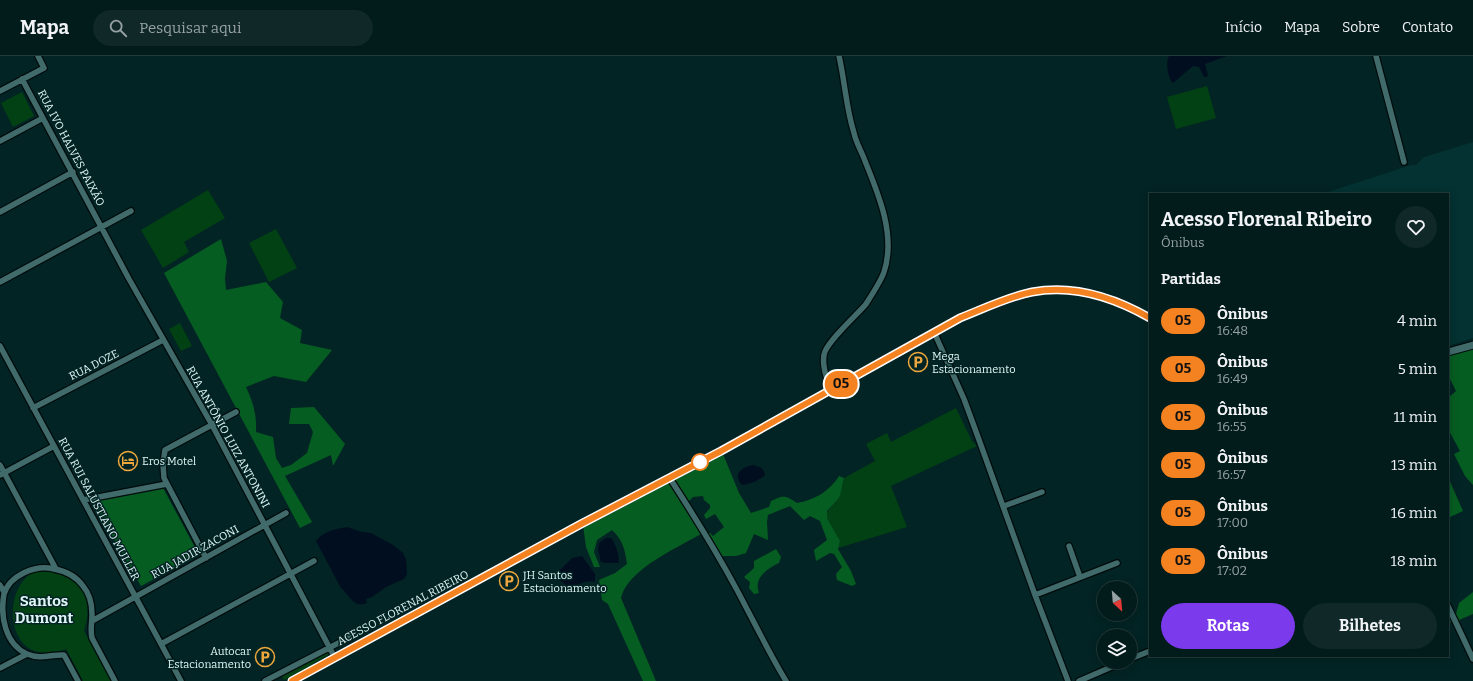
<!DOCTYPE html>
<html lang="pt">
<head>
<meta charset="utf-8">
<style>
	:root { --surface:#021b1b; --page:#102828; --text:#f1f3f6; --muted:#96a1a3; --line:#23393a; --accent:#7c3aed }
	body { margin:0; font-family:Bitter,serif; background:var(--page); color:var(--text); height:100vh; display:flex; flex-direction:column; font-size:15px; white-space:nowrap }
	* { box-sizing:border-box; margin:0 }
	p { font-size:13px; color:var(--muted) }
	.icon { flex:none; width:22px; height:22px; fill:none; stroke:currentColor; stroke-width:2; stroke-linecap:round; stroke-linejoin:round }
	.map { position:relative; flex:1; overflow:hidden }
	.sheet { position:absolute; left:1149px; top:137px; width:300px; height:464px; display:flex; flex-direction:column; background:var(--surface); border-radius:0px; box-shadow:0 2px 10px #0003,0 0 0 1px var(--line) }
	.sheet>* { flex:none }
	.badge { padding:0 8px; border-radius:13px; font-size:14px; line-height:26px }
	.needle { width:26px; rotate:154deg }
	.buttons { position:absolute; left:1097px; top:525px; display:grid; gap:8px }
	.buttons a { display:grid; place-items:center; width:40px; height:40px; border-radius:50%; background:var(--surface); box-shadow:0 2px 10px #0003,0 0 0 1px var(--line); font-size:20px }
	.map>.badge { position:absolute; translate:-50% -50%; box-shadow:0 0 0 2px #fff }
	h2 { padding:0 12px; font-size:15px; line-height:36px }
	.round { display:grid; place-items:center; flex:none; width:42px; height:42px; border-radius:21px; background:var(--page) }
	.summary { display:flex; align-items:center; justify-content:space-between; height:68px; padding:0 12px }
	h1 { font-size:19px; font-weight:700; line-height:30px }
	.action { display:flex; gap:8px; margin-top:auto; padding:8px 12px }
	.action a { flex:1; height:46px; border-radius:24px; background:var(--accent); color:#fff; font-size:16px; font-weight:700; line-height:46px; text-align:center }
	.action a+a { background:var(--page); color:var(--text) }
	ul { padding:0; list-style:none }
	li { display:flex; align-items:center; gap:12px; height:48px; padding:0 12px }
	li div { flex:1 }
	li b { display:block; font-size:15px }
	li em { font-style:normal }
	li .badge { min-width:44px; font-weight:700; text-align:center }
	header { display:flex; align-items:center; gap:24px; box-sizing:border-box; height:56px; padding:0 20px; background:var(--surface); border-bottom:1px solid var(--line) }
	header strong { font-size:19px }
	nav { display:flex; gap:22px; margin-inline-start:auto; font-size:14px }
	.search { width:280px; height:36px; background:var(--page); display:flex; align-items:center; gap:10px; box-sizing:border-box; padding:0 14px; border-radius:22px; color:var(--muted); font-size:15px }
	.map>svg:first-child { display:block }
</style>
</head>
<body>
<header>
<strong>Mapa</strong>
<div class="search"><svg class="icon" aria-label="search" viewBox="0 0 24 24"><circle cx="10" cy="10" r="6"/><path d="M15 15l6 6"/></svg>Pesquisar aqui</div>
<nav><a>Início</a><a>Mapa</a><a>Sobre</a><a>Contato</a></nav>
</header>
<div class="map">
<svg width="1473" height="625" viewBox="0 0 1473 625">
	<rect width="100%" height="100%" fill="#032424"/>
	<path fill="#043131" d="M 1473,86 L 1473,282 L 1448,290 L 1448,138 L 1322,138 L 1411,109 L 1416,109 L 1424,101 Z"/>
	<path fill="#024114" d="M 1207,30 L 1216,62 L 1176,73 L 1167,41 Z
		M 22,36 L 34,60 L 13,71 L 1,47 Z
		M 208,134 L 225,162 L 184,186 L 189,196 L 163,212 L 141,174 Z
		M 276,173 L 297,212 L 269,226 L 249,187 Z
		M 180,267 L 192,290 L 181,295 L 169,273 Z
		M 956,352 L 972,385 L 977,390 L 891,430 L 907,471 L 838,492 L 840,485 L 827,462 L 827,456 L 836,446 L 841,437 L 841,429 L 844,422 L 875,405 L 866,388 L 887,377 L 891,386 Z
		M 44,514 C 80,518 95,541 84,575 L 112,625 L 83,625 L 66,593 C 6,616 0,535 32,517 C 36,515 40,515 44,514 Z
		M 328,596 L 330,598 L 314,607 L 310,612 L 284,624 L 282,620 Z"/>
	<path fill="#065d21" d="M 221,183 L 227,205 L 225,222 L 226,234 L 266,226 L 283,246 L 280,262 L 302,274 L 300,287 L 332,294 L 306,326 L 274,320 L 246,331 C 253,346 257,359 256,376 L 273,381 L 276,402 L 282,412 L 291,409 L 307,397 L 313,376 L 309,368 L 289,368 L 291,352 L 314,351 L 345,388 L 333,410 L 331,399 L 285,420 L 312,466 L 300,472 L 164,217 Z
		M 1473,292 L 1473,429 L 1465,420 L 1454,398 L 1460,395 L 1448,373 L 1448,342 L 1456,335 L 1448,319 L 1448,300 Z
		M 723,398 L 739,437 L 751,457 L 769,451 L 771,445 C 784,439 785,439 797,447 C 814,444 829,436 839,420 L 844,422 C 842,428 842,430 841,436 C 840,443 832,450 827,455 L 827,462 L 840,485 L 838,493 L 851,515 L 856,528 L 852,530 L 837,524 L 836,518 L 842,511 L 834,498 L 830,497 L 816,505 L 814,494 L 827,484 L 820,465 L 810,460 L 804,464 L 790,450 L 768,459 L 767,466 L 768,484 L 754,478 L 746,497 L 736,500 L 721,500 L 706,477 L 710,477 L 713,480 L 724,471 L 715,458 L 706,463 L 704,459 L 710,452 L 710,449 L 704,444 L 703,440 L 693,441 L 687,447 L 704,476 C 680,491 628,512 621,542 L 656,625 L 643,625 L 608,548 L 602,544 L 599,524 L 615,517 L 627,508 C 625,494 623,484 612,474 L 597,484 L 594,496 L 600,511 L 594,511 L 586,491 L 583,469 L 672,425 Z
		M 1448,421 L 1463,455 L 1448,462 Z
		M 162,430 L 199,499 L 141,530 L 93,446 Z
		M 776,493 L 781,501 L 779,507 C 772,510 759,518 758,527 C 757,529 758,534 759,537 L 754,538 L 749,532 L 750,526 L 744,521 L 754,512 L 754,505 Z
		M 1473,536 L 1473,558 L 1459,564 L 1448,567 L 1448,543 L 1456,558 L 1459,547 Z"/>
	<path fill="#000e20" d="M 1169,0 L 1227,0 L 1205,8 L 1208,20 L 1204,21 L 1199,11 L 1193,10 L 1173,27 C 1168,22 1165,6 1169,0 Z
		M 753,409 C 760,411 764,412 765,419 C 758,425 751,428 742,429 C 732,418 742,411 753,409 Z
		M 347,471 L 362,476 L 371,477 L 393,489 L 403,497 L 406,503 L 407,518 L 404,523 L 386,531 L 372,541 L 366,543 L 367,547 C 352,552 352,541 341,532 L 316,485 C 324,475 335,473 347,471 Z
		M 606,482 L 611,482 C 616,489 619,498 619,507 L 606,507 L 601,506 L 598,493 L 599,487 Z
		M 582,500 L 595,518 L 595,526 C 580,522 573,539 559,523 L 560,514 L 572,502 Z"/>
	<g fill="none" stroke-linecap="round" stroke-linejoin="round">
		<defs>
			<path id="minor" d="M 1376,0 L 1404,106
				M 22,23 L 129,223 L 212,369 L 335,602
				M 0,35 L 44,12 L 38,0
				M 0,85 L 43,62
				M 0,156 L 73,116
				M 0,226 L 131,155
				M 934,276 L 964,343 L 978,381 L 1035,539 L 1068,625
				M 0,290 L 181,625
				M 831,334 C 827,323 822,311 824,299 C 825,287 857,259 866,248 C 871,240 881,225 884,216 C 896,180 879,139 865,105 C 862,96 856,87 854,77 C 846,52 845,26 839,0
				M 33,352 L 163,284
				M 0,409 L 56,513
				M 0,419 L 54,390
				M 669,421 C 693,458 716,495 737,534 C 753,564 768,595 786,625
				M 83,444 L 167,428
				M 1004,450 L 1042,436
				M 1069,490 L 1080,521
				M 206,502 L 164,422 L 163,408 L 165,394 L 236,356
				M 0,529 L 4,536
				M 1035,539 L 1117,507
				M 1448,550 L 1473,603
				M 92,565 L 286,457
				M 161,588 L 314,505
				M 1130,603 L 1150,595
				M 0,612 L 27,598
				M 78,625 L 64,599 C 52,598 41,604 27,598 C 5,588 0,560 4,538 C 10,519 36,508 54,513 C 65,515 76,520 83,530 C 89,537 92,548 92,558 C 92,567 90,574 92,582 L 115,625
				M 265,625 L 354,579
				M 1079,625 L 1123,606"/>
			<path id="tertiary" d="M 1448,296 L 1473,289
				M 292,625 L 581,468 L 721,395 L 960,262 C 983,253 1007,241 1032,236 C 1074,228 1115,242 1150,262"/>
		</defs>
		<use href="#minor" stroke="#000b0c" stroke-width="8"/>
		<use href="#tertiary" stroke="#000b0c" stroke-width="9"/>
		<use href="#minor" stroke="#416b6b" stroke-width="5.5"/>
		<use href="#tertiary" stroke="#416b6b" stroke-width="7"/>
	</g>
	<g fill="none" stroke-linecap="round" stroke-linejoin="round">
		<defs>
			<path id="line" d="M 292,625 L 581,468 L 721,395 L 960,262 C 983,253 1007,241 1032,236 C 1074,228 1115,242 1150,262"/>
		</defs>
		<use href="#line" stroke="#fff" stroke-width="9"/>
		<use href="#line" stroke="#f58220" stroke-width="6"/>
	</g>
	<defs>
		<symbol id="parking-ring" viewBox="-11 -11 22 22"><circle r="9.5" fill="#032424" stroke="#eea73d" stroke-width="1.5"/><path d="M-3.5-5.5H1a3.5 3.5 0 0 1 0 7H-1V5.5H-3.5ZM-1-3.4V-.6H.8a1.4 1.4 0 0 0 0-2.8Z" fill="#eea73d"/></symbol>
		<symbol id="hotel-ring" viewBox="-11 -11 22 22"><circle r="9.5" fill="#032424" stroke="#eea73d" stroke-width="1.5"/><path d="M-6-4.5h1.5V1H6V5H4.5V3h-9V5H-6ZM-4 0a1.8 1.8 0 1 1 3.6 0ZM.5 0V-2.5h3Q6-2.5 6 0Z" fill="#eea73d"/></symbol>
	</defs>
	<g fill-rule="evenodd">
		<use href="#parking-ring" x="907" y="295" width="22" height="22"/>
		<use href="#hotel-ring" x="117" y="394" width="22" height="22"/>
		<use href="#parking-ring" x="498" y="514" width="22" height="22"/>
		<use href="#parking-ring" x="254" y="590" width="22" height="22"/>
	</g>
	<circle fill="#fff" stroke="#f58220" stroke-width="2" cx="700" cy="406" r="8"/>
	<g text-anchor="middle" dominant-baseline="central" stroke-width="3" stroke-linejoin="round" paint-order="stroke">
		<g font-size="11" fill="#e0f6f6" stroke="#032424">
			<text transform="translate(71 92) rotate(62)">RUA IVO HALVES PAIXÃO</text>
			<text transform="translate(94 309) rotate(-27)">RUA DOZE</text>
			<text transform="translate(228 381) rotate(61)">RUA ANTÔNIO LUIZ ANTONINI</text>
			<text transform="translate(99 453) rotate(62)">RUA RUI SALUSTIANO MULLER</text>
			<text transform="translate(195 496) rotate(-29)">RUA JADIR ZACONI</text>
			<text transform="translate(403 552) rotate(-28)">ACESSO FLORENAL RIBEIRO</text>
		</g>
		<g font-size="11" fill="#e0f6f6" stroke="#032424" text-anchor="start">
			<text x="932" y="300">Mega<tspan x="932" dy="13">Estacionamento</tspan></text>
			<text x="142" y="405">Eros Motel</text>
			<text x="523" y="519">JH Santos<tspan x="523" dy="13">Estacionamento</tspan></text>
			<text x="251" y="595" text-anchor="end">Autocar<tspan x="251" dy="13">Estacionamento</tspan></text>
		</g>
		<g font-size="15" font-weight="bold" fill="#e0f6f6" stroke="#032424">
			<text x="44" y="545">Santos<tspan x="44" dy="17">Dumont</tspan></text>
		</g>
	</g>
</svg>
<div class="buttons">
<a><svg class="needle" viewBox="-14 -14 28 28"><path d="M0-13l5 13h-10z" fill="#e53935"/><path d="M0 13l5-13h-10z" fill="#96a1a3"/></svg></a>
<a><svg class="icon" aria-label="layers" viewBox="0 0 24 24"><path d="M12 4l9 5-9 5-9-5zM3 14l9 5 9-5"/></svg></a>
</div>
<b class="badge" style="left:841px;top:328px;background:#f58220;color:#111">05</b>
<section class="sheet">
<div class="summary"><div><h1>Acesso Florenal Ribeiro</h1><p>Ônibus</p></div><a class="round"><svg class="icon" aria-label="heart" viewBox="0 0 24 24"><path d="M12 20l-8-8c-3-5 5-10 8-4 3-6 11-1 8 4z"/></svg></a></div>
<h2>Partidas</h2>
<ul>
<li><span class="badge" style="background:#f58220;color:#111">05</span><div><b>Ônibus</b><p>16:48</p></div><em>4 min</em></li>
<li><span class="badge" style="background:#f58220;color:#111">05</span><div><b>Ônibus</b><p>16:49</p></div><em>5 min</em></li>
<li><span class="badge" style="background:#f58220;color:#111">05</span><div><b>Ônibus</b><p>16:55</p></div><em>11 min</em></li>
<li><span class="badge" style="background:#f58220;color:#111">05</span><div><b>Ônibus</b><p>16:57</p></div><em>13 min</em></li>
<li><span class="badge" style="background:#f58220;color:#111">05</span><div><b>Ônibus</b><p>17:00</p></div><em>16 min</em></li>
<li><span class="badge" style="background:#f58220;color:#111">05</span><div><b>Ônibus</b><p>17:02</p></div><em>18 min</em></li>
</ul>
<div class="action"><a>Rotas</a><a>Bilhetes</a></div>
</section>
</div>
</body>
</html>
